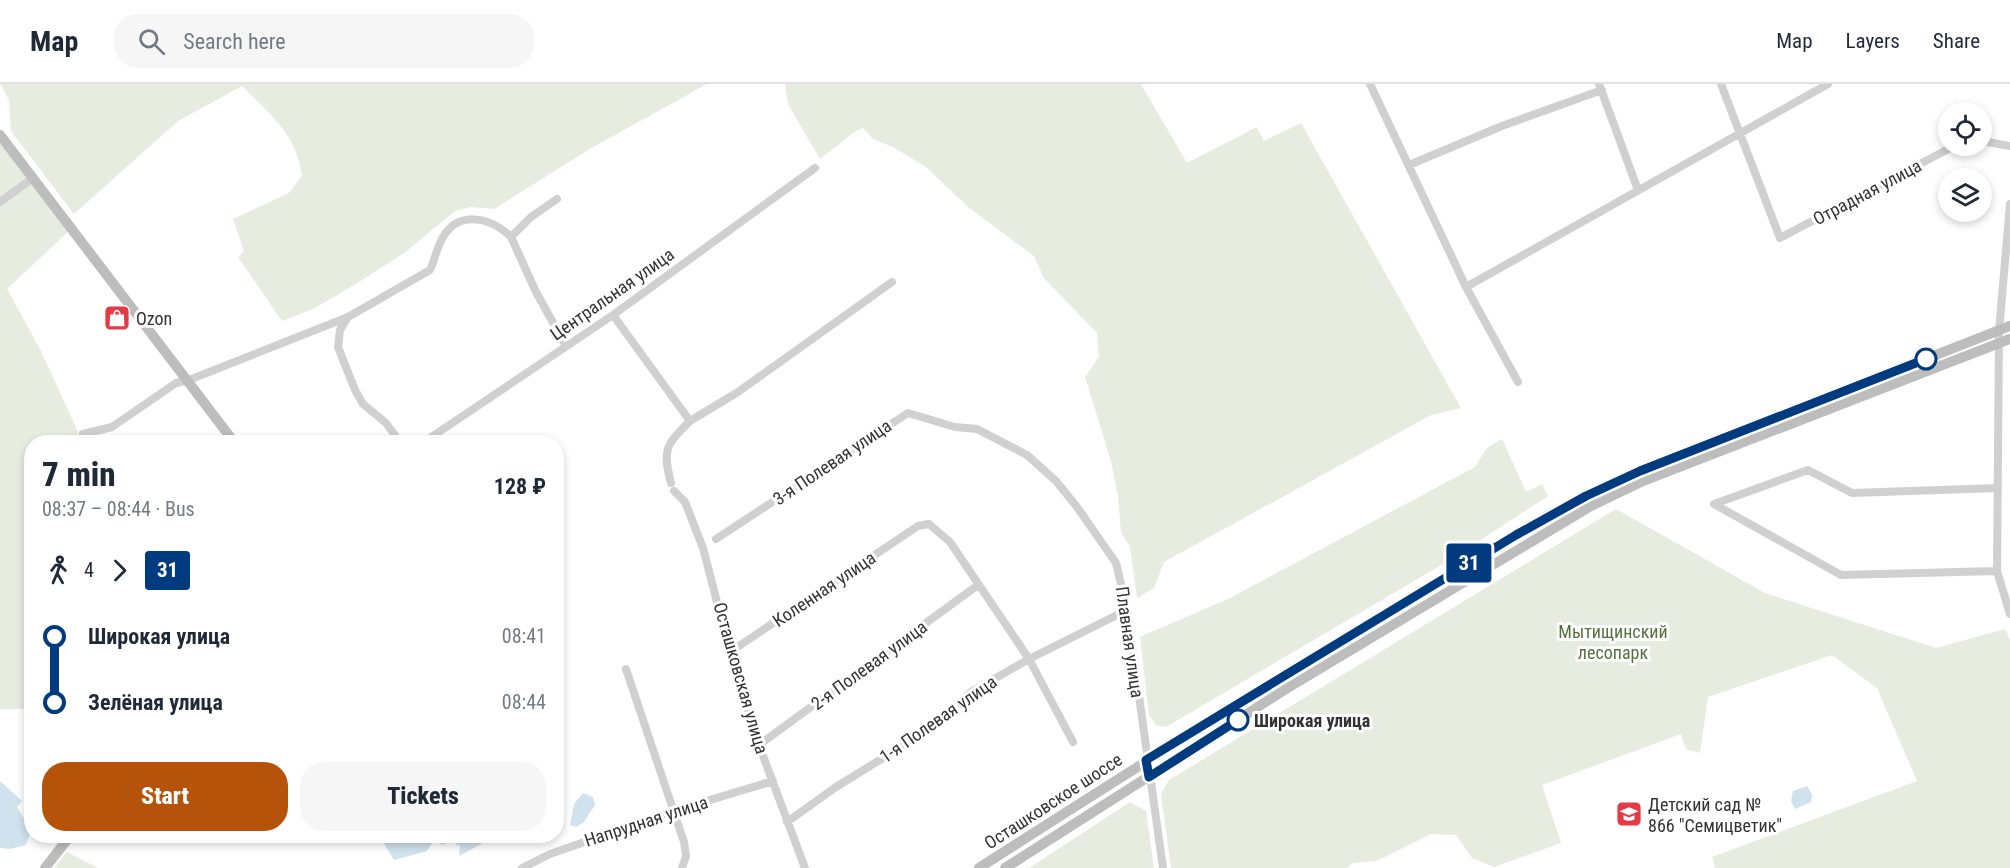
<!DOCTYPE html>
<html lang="en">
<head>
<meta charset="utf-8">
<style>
	:root { --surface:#fff; --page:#f6f6f7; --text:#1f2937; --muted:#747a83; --line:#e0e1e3; --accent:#b45309 }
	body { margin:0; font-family:"Roboto Condensed",sans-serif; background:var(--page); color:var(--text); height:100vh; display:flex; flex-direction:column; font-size:22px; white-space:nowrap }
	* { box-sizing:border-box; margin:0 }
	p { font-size:20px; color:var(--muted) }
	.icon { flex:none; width:33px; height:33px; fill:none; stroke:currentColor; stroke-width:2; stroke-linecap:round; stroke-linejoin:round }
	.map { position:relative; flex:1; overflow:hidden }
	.details { position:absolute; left:24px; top:351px; width:540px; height:408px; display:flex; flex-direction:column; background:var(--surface); border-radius:24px; box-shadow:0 3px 9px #0003 }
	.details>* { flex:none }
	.badge { padding:0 12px; border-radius:4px; font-size:21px; line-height:39px }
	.controls { position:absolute; left:1938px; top:18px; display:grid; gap:12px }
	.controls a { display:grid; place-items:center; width:54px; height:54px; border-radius:50%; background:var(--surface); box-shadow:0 3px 9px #0003; font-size:30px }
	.map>.badge { position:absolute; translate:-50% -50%; box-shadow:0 0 0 3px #fff }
	.legs { display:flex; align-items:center; gap:9px; height:66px; padding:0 18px; font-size:20px }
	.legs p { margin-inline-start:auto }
	.overview { display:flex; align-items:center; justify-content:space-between; height:102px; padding:0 18px }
	h1 { font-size:33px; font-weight:800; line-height:45px }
	.primary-button { display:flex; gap:12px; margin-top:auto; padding:12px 18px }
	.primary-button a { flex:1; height:69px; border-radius:24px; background:var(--accent); color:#fff; font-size:24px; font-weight:800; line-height:69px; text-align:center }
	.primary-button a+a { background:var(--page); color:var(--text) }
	ul { padding:0 18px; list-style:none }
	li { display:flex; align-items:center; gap:21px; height:66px; font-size:22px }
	li i { display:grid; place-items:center; width:9px; height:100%; margin:0 8px; background:currentColor }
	li i::after { content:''; width:15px; height:15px; margin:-8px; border:4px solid; border-radius:50%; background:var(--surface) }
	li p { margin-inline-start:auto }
	li:first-child i { background:linear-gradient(#0000 50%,currentColor 0) }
	li:last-child i { background:linear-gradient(currentColor 50%,#0000 0) }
	header { display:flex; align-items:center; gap:36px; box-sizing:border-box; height:84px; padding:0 30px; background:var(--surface); border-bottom:2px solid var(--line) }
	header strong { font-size:28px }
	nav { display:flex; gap:33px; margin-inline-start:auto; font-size:21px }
	.search { width:420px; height:54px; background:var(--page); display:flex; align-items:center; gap:15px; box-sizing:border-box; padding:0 21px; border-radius:24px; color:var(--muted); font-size:22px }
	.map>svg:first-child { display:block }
</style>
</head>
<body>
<header>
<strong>Map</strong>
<div class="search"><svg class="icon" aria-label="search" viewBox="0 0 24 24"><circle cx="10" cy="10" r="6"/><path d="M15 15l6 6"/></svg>Search here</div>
<nav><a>Map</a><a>Layers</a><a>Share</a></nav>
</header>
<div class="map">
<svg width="2010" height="784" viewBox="0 0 2010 784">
	<rect width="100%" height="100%" fill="#fff"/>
	<path fill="#e6ecdf" d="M 0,0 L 707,0 L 588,66 L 494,125 L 471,123 L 455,127 L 404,169 L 359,198 L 315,224 L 282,237 L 238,173 L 244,167 L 233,135 L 289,109 L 302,92 C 297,51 270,30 242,2 L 178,37 L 74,130 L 11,47 L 9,16 Z
		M 785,0 L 1141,0 L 1187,79 L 1257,43 L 1264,57 L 1301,39 L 1461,324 L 1431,331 L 1164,478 L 1154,504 L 1137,514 L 1130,463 L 1121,448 L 1118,412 L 1111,377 L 1085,293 L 1099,273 L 1097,249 L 1044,194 L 1034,172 L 968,123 L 926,83 L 893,63 L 873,55 L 863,44 L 857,46 L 820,75 L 788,20 Z
		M 0,56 L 70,146 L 7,205 L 40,265 L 78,348 L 79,358 L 32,358 L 31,625 L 0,625 Z
		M 1502,355 L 1526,408 L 1542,400 L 1548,412 L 1448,477 L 1166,643 L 1156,641 L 1149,631 L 1140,553 L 1230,514 L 1475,383 L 1487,364 Z
		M 1616,425 L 1765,509 L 1936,564 L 2005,545 L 2010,556 L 2010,784 L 1715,784 L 1712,773 L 1917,697 L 1877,604 L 1832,571 L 1708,613 L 1700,669 L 1686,665 L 1681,650 L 1542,701 L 1561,759 L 1494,783 L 1472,774 L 1456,751 L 1431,750 L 1377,777 L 1353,779 L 1347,784 L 1171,784 L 1161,710 L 1169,696 Z
		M 1130,718 L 1146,727 L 1154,784 L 1029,784 Z
		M 67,768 L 98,784 L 54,784 Z"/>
	<path fill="#cfe2ee" d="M 0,697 L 22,717 L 17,723 L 31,746 L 26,761 L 10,765 L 0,764 Z
		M 1807,702 L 1812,711 L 1811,718 L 1795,725 L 1791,717 L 1793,707 Z
		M 583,709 L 593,713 L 595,721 L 583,739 L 576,743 L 570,741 L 574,720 Z
		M 382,752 L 496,752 L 459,772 L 460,762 L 450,757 L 443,761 L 434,756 L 427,767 L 394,776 L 383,758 Z"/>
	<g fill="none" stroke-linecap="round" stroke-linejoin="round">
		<path stroke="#d0d0d0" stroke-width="8" d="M 1370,0 L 1466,203 L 1518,298
			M 1599,0 L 1638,106
			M 1721,0 L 1780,154 L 1954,62
			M 1982,57 L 2010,62
			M 1409,81 L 1502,42 L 1602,6
			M 557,115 L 531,133 L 511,153 L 536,208 L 566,262
			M 0,118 L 33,94
			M 2010,120 L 1999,247 L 1997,487 L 2010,530
			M 1466,203 L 1828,0
			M 613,231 L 690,337 C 666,361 662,365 671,399
			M 690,337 L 738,308 L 892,198
			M 83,350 L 112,343 L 176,299 L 189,296 L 348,233
			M 400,358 L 386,339 L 363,320 L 355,306 L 338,263 L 340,246 L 348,233 L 430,186 C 434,177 436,168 440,159 C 455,125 489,132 511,153
			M 424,358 L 613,231 L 815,84
			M 674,407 L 685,418 L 703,464 L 730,568 L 759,661 L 805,784
			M 716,455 L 908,329 L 955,343 L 977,345 L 1027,371 L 1056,397 L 1077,423 L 1116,479 L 1127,526 L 1163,784
			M 1997,487 L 1841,491 L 1714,420 L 1808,386 L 1852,409 L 1998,404
			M 730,568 L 918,442 L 929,440 L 950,458 L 1029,575 L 1073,658
			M 626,585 L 684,758 L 686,772 L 682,784
			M 759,661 L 978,501
			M 787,738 L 836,703 L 930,645 L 971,608 L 1029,575 L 1127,526
			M 522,784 L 550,770 L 673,727 L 773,697"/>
		<path stroke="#bdbdbd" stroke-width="10" d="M 0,51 L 234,358
			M 45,784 L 70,752
			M 979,784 C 1113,698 1247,613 1383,531 C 1467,481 1551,429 1640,387 L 2010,242
			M 1005,784 L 1286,605 L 1591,422 L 1643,397 L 2010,255"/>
	</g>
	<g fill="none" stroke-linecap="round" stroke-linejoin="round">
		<defs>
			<path id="line-1" d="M 1238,636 L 1149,693 L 1146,676 L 1516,451 L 1586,412 L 1640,387 L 1926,275"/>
		</defs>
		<use href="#line-1" stroke="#fff" stroke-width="14"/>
		<use href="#line-1" stroke="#003b80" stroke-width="9"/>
	</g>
	<defs>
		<symbol id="shop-square" viewBox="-11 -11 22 22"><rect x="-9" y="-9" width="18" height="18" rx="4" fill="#e63946" stroke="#fff"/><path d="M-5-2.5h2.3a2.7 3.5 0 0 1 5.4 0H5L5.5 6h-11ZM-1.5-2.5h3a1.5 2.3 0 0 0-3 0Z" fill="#fff"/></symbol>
		<symbol id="school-square" viewBox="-11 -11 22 22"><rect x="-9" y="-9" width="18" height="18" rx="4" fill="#e63946" stroke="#fff"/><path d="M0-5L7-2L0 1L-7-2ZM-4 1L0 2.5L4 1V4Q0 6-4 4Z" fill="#fff"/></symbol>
	</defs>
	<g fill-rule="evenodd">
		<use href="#shop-square" x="102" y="219" width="30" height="30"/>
		<use href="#school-square" x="1614" y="715" width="30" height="30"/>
	</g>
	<g fill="#fff" stroke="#003b80" stroke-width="3">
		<circle cx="1926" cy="275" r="10"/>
		<circle cx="1238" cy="636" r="10"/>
	</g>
	<g text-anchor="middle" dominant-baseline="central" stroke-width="6" stroke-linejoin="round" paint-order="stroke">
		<g font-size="18" fill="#333" stroke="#fff">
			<text transform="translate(1867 108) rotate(-28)">Отрадная улица</text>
			<text transform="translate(612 210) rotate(-35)">Центральная улица</text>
			<text transform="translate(832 378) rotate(-34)">3-я Полевая улица</text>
			<text transform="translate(824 505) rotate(-34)">Коленная улица</text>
			<text transform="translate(1130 558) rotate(82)">Плавная улица</text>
			<text transform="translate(869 581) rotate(-36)">2-я Полевая улица</text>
			<text transform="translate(741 594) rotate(74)">Осташковская улица</text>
			<text transform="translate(938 635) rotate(-35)">1-я Полевая улица</text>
			<text transform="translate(1053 717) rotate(-33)">Осташковское шоссе</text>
			<text transform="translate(646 737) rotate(-18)">Напрудная улица</text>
		</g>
		<g font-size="18" fill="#333" stroke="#fff" text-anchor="start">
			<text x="136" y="234">Ozon</text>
			<text x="1648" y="720">Детский сад №<tspan x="1648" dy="21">866 "Семицветик"</tspan></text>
		</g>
		<g font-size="18" fill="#56703f" stroke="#fff">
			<text x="1613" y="547">Мытищинский<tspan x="1613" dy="21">лесопарк</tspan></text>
		</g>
		<g font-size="18" font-weight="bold" fill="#333" stroke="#fff" text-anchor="start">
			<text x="1254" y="636">Широкая улица</text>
		</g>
	</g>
</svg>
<div class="controls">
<a><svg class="icon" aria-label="locate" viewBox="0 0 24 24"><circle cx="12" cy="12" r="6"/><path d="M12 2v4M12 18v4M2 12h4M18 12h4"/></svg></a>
<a><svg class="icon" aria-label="layers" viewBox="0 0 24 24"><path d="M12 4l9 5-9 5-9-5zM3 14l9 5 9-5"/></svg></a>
</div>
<b class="badge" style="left:1469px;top:479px;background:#003b80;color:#fff">31</b>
<section class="details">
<div class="overview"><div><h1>7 min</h1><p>08:37 – 08:44 · Bus</p></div><b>128 ₽</b></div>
<div class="legs"><svg class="icon" aria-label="walk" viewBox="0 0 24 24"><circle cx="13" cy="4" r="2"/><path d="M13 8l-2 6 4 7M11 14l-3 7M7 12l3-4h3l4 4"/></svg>4<svg class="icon" aria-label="forward" viewBox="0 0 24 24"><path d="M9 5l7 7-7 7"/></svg><b class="badge" style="background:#003b80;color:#fff">31</b></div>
<ul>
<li><i style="color:#003b80"></i><b>Широкая улица</b><p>08:41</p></li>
<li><i style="color:#003b80"></i><b>Зелёная улица</b><p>08:44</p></li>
</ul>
<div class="primary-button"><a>Start</a><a>Tickets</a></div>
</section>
</div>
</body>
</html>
